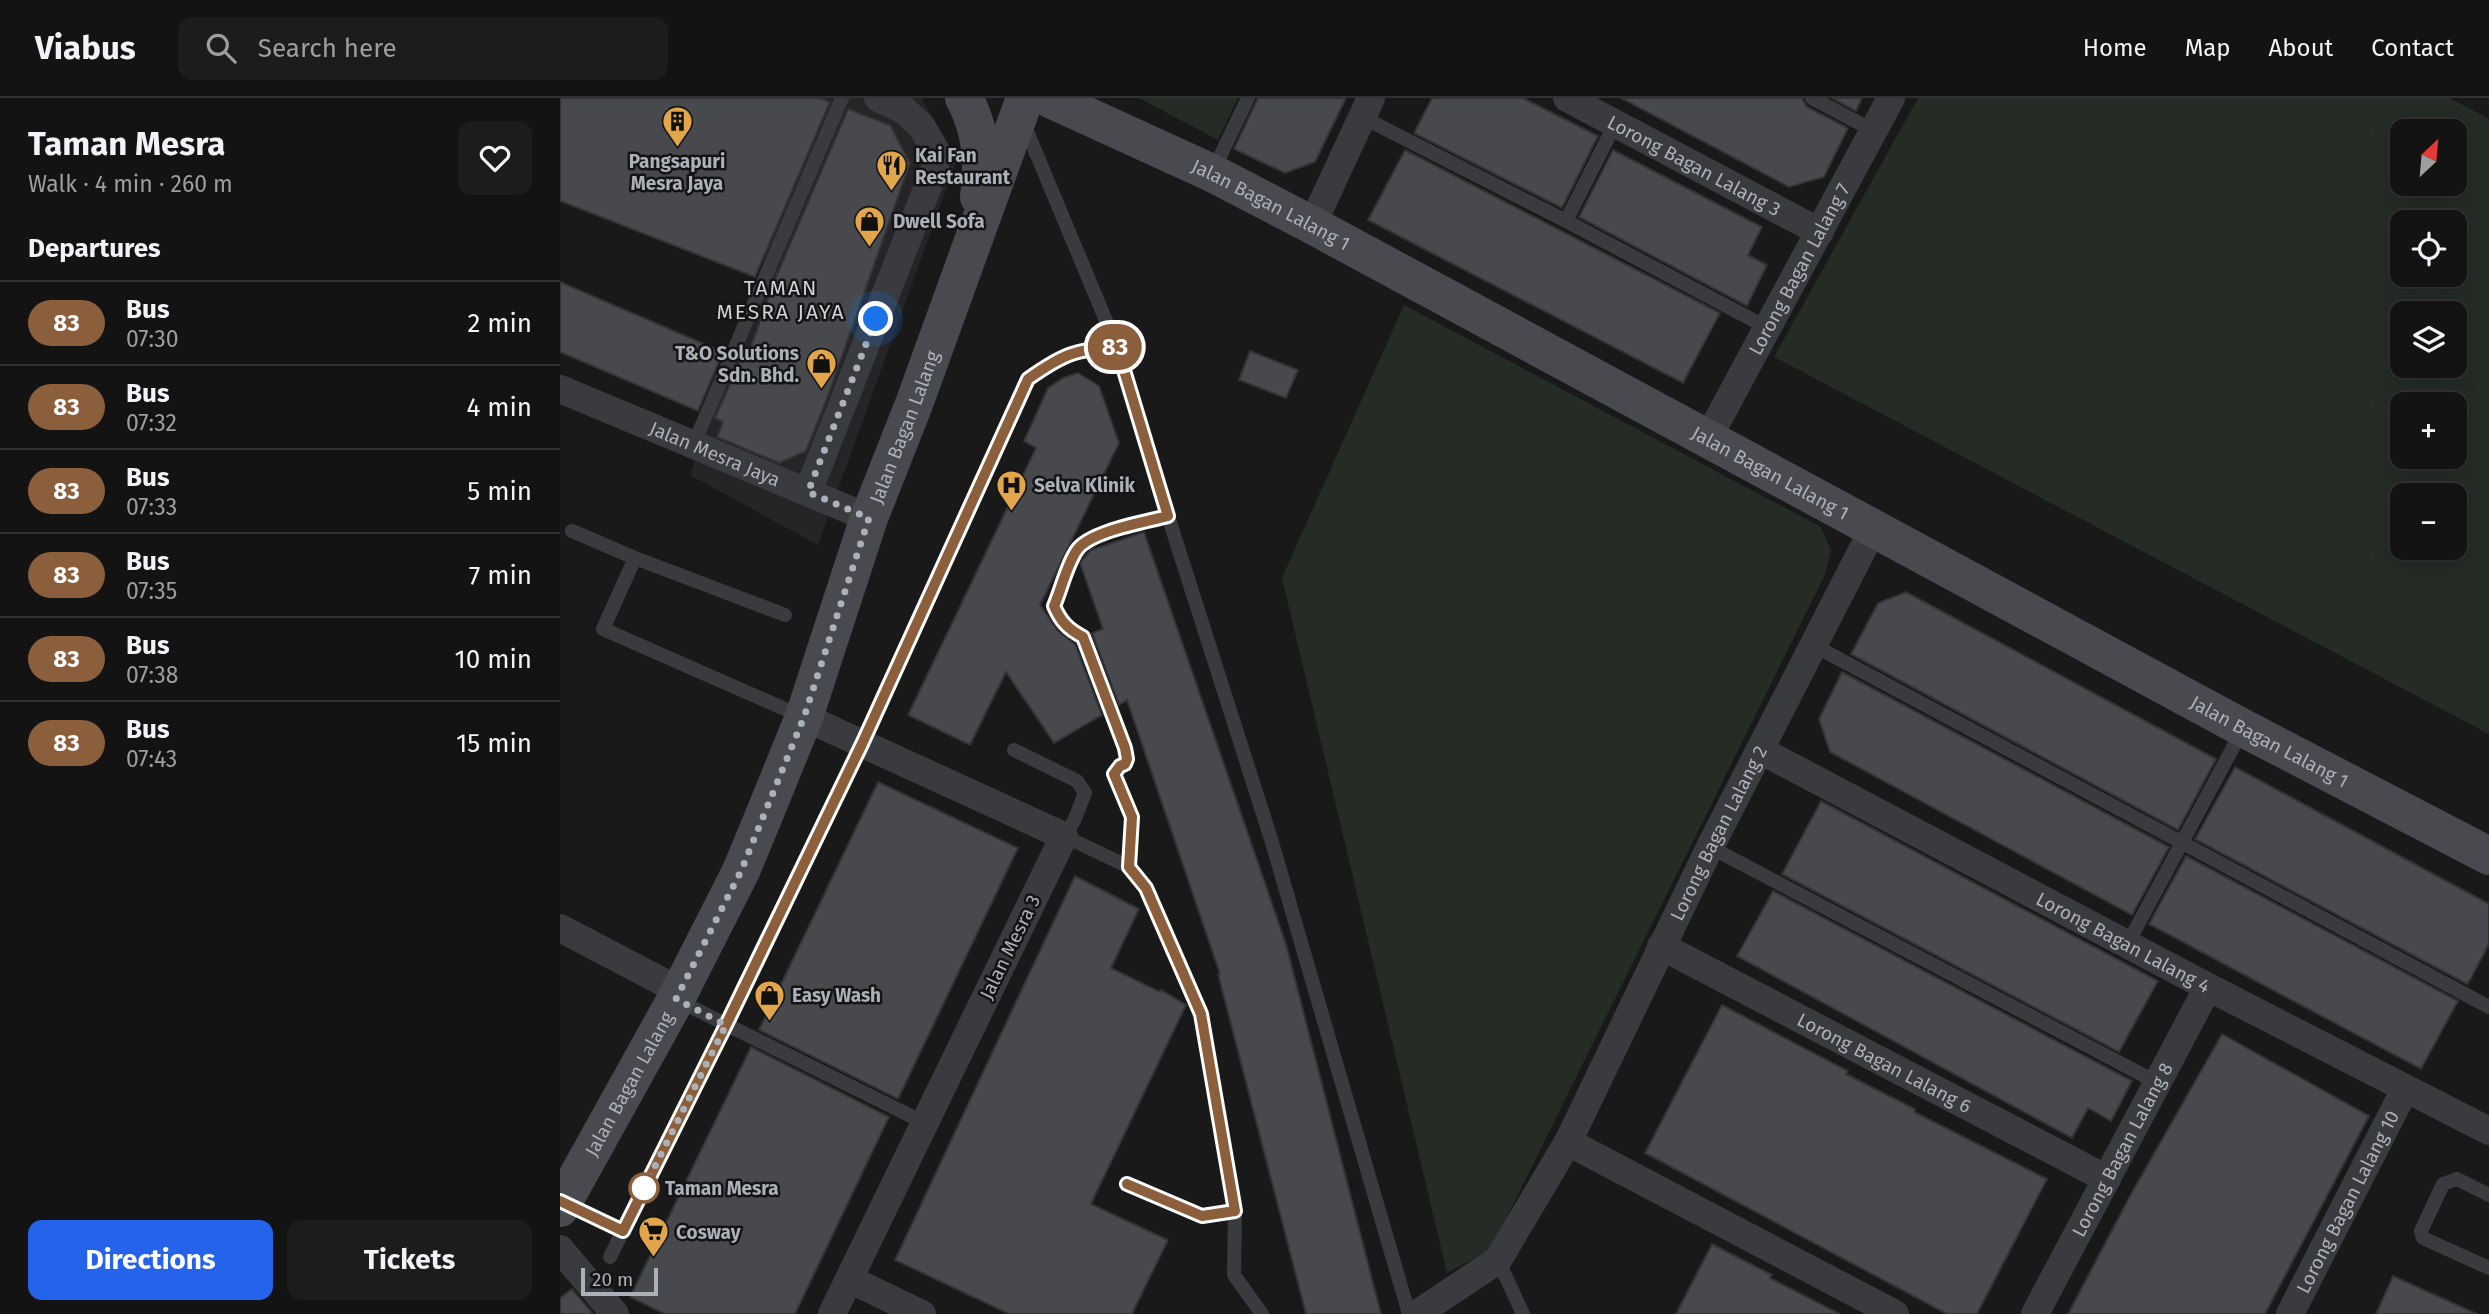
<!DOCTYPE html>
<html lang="en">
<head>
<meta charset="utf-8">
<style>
	:root { --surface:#131314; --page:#1c1c1d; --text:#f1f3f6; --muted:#9d9ea0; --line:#323234; --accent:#2563eb }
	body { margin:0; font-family:"Fira Sans",sans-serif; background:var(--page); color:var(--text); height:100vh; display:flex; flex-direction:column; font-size:26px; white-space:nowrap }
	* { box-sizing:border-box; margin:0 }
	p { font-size:23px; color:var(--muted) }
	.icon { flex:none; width:38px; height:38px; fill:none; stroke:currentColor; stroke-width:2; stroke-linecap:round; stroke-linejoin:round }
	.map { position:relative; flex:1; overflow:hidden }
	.drawer { display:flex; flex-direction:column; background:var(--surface); width:560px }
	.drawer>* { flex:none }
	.badge { padding:0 14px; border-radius:23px; font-size:24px; line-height:46px }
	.needle { width:46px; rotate:26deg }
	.tools { position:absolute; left:1830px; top:21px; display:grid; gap:14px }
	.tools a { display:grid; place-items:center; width:77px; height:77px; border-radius:14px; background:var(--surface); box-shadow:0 4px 18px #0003,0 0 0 2px var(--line); font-size:35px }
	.scale { position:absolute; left:21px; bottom:18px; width:77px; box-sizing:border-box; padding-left:7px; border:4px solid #acb1b9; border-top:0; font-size:19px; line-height:24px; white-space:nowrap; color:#acb1b9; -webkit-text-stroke:5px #141415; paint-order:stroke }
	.you { position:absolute; width:35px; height:35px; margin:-18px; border:5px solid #fff; border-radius:50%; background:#1a73e8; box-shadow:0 0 0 10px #1a73e833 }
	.map>.badge { position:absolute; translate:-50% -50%; box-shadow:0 0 0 4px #fff }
	h2 { padding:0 28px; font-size:26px; line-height:63px }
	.round { display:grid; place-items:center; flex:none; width:74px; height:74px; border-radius:14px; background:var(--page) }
	.overview { display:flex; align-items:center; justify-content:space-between; height:119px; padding:0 28px }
	h1 { font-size:33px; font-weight:700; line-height:52px }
	.action { display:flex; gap:14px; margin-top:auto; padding:14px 28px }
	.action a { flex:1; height:80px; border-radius:14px; background:var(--accent); color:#fff; font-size:28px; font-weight:700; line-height:80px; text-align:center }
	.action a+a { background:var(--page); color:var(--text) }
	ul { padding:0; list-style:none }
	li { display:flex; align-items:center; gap:21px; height:84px; padding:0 28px; border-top:2px solid var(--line) }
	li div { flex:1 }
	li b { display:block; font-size:26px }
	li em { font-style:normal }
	li .badge { min-width:77px; font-weight:700; text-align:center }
	header { display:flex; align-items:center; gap:42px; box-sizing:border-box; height:98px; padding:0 35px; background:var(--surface); border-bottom:2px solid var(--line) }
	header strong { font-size:33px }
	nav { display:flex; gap:38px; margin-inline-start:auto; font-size:24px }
	.search { width:490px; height:63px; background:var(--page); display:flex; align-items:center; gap:18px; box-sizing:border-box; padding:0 24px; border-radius:14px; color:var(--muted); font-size:26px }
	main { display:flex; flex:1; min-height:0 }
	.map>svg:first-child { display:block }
</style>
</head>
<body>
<header>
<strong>Viabus</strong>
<div class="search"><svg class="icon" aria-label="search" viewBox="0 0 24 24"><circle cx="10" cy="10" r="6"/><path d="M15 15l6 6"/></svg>Search here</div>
<nav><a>Home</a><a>Map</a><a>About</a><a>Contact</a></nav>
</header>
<main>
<section class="drawer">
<div class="overview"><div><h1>Taman Mesra</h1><p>Walk · 4 min · 260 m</p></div><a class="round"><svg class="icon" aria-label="heart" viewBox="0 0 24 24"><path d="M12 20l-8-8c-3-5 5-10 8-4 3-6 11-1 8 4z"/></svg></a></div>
<h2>Departures</h2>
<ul>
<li><span class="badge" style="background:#8b5e3c;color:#fff">83</span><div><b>Bus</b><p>07:30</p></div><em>2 min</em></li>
<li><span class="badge" style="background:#8b5e3c;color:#fff">83</span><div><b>Bus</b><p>07:32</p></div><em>4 min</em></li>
<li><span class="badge" style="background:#8b5e3c;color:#fff">83</span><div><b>Bus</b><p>07:33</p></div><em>5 min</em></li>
<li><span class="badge" style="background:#8b5e3c;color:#fff">83</span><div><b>Bus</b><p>07:35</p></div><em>7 min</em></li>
<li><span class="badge" style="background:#8b5e3c;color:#fff">83</span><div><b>Bus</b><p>07:38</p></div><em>10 min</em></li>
<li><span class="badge" style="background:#8b5e3c;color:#fff">83</span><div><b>Bus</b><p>07:43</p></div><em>15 min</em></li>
</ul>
<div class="action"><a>Directions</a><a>Tickets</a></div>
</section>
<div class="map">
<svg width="1929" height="1216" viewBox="0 0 1929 1216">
	<rect width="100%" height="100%" fill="#19191a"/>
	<path fill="#252527" d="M 81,0 L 362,0 L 396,64 L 258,447 L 130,377 L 237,66 Z"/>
	<path fill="#252c26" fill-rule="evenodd" d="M 579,0 L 678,0 L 658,42 Z
		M 1358,0 L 1890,0 L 1929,21 L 1929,636 L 1214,259 ZM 1843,33 L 1895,33 L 1895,86 L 1843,86 ZM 1843,124 L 1895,124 L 1895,177 L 1843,177 ZM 1895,215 L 1895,268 L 1843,268 L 1843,215 ZM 1843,306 L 1895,306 L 1895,359 L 1843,359 ZM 1843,397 L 1895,397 L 1895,450 L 1843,450 Z
		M 844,207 L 1261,429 L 1271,452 L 1265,477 L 931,1151 L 887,1175 L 722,480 Z"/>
	<path fill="#48494d" stroke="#333336" stroke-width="2" d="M 0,0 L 260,0 L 270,4 L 195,179 L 0,103 Z
		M 698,0 L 786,0 L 755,64 L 725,75 L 674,51 Z
		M 872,0 L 963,0 L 1038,38 L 1002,110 L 854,35 Z
		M 1061,0 L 1242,0 L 1247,9 L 1288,30 L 1264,79 L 1229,89 Z
		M 1272,0 L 1302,0 L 1296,13 Z
		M 288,11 L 330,27 L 350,65 L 268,298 L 246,353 L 219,365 L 157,339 L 163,324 L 155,320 L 181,261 L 186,263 L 213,186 Z
		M 845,52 L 1160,215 L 1123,285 L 808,122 Z
		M 1053,52 L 1202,129 L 1188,157 L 1207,167 L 1187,208 L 1019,119 Z
		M 0,184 L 163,254 L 138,313 L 0,254 Z
		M 690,253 L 738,272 L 726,300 L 679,282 Z
		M 518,275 L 539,288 L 559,345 L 480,507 L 498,533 L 515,546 L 542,617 L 494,645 L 446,574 L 410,647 L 348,617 L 476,350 L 464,343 L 488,290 L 503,280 Z
		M 584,434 L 726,846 L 821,1216 L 746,1216 L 658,876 L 660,876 L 567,602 L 559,607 L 532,535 L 543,531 L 520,465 L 522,462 L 531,452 Z
		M 1346,494 L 1656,661 L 1618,732 L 1291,556 L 1318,505 Z
		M 1282,574 L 1609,749 L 1572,817 L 1270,654 L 1259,621 Z
		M 1675,669 L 1929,806 L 1929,846 L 1909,884 L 1907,886 L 1635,741 Z
		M 318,684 L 458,750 L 338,1001 L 199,932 Z
		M 1261,703 L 1598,883 L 1559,954 L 1222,776 Z
		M 1626,758 L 1898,903 L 1861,971 L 1589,826 Z
		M 515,778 L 579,811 L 551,870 L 600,894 L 601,892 L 626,907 L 531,1106 L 608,1142 L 572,1216 L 449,1216 L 335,1162 Z
		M 1213,793 L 1572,983 L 1551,1023 L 1528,1010 L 1512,1040 L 1177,858 Z
		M 1162,907 L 1288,973 L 1286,976 L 1355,1011 L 1354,1014 L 1487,1081 L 1417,1216 L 1387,1216 L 1085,1055 Z
		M 1662,936 L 1809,1018 L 1705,1216 L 1508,1216 L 1570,1098 Z
		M 191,949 L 329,1019 L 235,1216 L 105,1216 L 70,1199 Z
		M 1152,1146 L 1212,1177 L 1210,1180 L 1280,1216 L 1116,1216 Z
		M 1833,1178 L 1917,1216 L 1816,1216 Z
		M 12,1191 L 33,1216 L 0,1216 L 0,1200 Z"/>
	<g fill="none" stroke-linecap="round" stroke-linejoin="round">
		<path stroke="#3a3b3f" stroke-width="14" d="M 1252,0 L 1314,33
			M 802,19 L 1006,123 L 1208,230
			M 464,26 L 557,249 L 608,418 L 711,741 L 849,1216
			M 652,75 L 688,0
			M 1006,123 L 1055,26
			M 133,348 L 282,0
			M 12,433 L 75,460 L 225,517
			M 75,460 L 43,531 L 243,619
			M 1253,547 L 1929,909
			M 454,652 L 517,683 L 525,695 L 514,723 L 504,738 L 569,769 L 586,790 L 641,916 L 675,1113 L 674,1177 L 702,1216
			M 1150,749 L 1598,985
			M 569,769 L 572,719 L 554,676 L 560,668 L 565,666 L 567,661 L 565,650 L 523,539 C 508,531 501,524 494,508 C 501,492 507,465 517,452 C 530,433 586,424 608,418
			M 1568,845 L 1683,631
			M 117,902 L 365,1025
			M 567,1086 L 642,1118 L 675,1113
			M 1929,1097 L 1897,1081 L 1883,1086 L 1861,1133 L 1863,1140 L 1929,1170
			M 4,1105 L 63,1133
			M 50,1159 L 166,927 L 302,646 L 468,281 C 502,257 515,251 557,249
			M 938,1162 L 963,1216"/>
		<g stroke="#3a3b3f" stroke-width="28">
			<path id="s1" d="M 1007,0 L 1260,134"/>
			<path d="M 752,127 L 811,0"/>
			<path id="s2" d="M 0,291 L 309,420"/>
			<path id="s3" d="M 1147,342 L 1331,0"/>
			<path d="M 248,394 L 374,73 L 377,55 L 362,29 L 344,12 L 318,0"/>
			<path d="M 244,619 L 504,738 L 272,1216"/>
			<path id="s4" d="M 1200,652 L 1648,889 L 1929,1033"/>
			<path d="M 0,830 L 120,893"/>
			<path id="s5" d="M 1101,848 L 1547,1081"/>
			<path d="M 1008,1044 L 1335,1216"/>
			<path d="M 0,1151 L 55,1216"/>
			<path d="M 289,1181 L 362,1216"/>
			<path id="s6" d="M 857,1216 L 938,1162 L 1008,1044 L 1150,749 L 1313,431"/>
			<path id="s7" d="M 1475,1216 L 1648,889"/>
			<path id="s8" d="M 1730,1216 L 1845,991"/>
		</g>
		<g stroke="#484a4f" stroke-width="38">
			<path d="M 404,0 C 421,31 424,65 419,99"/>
			<path id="s9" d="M 488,0 L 652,75 L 752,127 L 1683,630 L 1929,758"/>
			<path id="s10" d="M 0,1110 L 116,901 L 181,773 L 205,715 L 244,619 L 309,420 L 354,306 L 465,0"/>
		</g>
	</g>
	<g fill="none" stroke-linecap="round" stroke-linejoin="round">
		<defs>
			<path id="line" d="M 0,1103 L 63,1133 L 166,927 L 302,646 L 468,281 C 502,257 515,251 557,249 L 608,418 C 586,424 530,433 517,452 C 507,466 501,492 494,508 C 501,524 508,531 523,539 L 565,650 L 567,661 L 565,666 L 560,668 L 554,676 L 572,719 L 569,769 L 586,790 L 641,916 L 675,1113 L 642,1118 L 567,1086"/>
		</defs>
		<use href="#line" stroke="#fff" stroke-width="16"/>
		<use href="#line" stroke="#8b5e3c" stroke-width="10"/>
		<path stroke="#acb1b9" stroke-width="7" stroke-dasharray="0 12.6" d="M 84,1090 L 166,927 L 116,901 L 181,773 L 244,619 L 309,420 L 248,394 L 316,221"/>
	</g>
	<defs>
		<symbol id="building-pin" viewBox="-11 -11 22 30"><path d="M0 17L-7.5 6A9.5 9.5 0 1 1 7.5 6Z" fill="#e1a64a" stroke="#141415"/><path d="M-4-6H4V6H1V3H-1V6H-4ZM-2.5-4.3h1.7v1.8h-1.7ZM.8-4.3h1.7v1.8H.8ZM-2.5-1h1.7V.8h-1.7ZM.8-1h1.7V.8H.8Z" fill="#111"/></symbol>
		<symbol id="restaurant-pin" viewBox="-11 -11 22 30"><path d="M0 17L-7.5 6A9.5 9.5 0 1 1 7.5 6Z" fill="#e1a64a" stroke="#141415"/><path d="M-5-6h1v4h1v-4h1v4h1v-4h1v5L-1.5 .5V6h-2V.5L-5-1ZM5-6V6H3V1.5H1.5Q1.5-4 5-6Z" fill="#111"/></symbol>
		<symbol id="shop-pin" viewBox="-11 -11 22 30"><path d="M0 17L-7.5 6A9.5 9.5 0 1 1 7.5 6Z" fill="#e1a64a" stroke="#141415"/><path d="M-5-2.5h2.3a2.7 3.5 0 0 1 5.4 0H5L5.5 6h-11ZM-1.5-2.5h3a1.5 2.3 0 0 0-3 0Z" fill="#111"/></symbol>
		<symbol id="hospital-pin" viewBox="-11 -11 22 30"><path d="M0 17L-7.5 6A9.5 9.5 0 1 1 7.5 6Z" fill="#e1a64a" stroke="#141415"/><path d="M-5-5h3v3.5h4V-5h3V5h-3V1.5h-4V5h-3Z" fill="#111"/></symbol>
		<symbol id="supermarket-pin" viewBox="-11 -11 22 30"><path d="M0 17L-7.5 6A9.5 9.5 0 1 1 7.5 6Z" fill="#e1a64a" stroke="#141415"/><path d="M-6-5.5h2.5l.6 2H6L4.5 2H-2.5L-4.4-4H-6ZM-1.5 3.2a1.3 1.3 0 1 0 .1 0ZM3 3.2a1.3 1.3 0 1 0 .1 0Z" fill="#111"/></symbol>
	</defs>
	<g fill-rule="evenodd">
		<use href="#building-pin" x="100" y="6" width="35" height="47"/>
		<use href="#restaurant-pin" x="314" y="50" width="35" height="47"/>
		<use href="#shop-pin" x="292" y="106" width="35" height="47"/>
		<use href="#shop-pin" x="244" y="248" width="35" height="47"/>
		<use href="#hospital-pin" x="434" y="370" width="35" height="47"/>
		<use href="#shop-pin" x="192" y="880" width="35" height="47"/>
		<use href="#supermarket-pin" x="76" y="1116" width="35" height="47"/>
	</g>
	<circle fill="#fff" stroke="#8b5e3c" stroke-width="3.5" cx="84" cy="1090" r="14"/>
	<g text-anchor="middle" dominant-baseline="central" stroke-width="5" stroke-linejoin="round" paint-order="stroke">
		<g font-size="19" font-weight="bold" fill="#acb1b9" stroke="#141415" text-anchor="start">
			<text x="355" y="57">Kai Fan<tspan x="355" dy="22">Restaurant</tspan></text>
			<text x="117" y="63" text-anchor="middle">Pangsapuri<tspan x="117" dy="22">Mesra Jaya</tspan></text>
			<text x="333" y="123">Dwell Sofa</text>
			<text x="239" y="255" text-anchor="end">T&amp;O Solutions<tspan x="239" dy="22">Sdn. Bhd.</tspan></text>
			<text x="474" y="387">Selva Klinik</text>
			<text x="232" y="897">Easy Wash</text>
			<text x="116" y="1134">Cosway</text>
		</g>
		<g font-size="19" fill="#acb1b9" stroke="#141415">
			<text stroke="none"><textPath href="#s1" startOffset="144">Lorong Bagan Lalang 3</textPath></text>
			<text stroke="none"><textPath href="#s9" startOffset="247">Jalan Bagan Lalang 1</textPath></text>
			<text stroke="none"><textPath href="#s3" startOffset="194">Lorong Bagan Lalang 7</textPath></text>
			<text stroke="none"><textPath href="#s10" startOffset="856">Jalan Bagan Lalang</textPath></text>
			<text stroke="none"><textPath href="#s2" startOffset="168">Jalan Mesra Jaya</textPath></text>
			<text stroke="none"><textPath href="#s9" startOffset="814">Jalan Bagan Lalang 1</textPath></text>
			<text stroke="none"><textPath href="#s9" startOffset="1381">Jalan Bagan Lalang 1</textPath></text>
			<text stroke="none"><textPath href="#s6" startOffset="578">Lorong Bagan Lalang 2</textPath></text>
			<text stroke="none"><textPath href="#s4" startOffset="411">Lorong Bagan Lalang 4</textPath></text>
			<text transform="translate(450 849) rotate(-64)">Jalan Mesra 3</text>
			<text stroke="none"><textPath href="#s5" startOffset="252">Lorong Bagan Lalang 6</textPath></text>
			<text stroke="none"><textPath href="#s10" startOffset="142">Jalan Bagan Lalang</textPath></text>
			<text stroke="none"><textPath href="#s7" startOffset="186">Lorong Bagan Lalang 8</textPath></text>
			<text stroke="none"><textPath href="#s8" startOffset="126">Lorong Bagan Lalang 10</textPath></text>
		</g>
		<g font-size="19" font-weight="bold" fill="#acb1b9" stroke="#141415" text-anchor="start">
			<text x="105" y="1090">Taman Mesra</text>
		</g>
		<g font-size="21" letter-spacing="2" fill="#cdd0d5" stroke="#141415">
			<text x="221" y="190">TAMAN<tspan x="221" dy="24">MESRA JAYA</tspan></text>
		</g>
	</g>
</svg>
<div class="tools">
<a><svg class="needle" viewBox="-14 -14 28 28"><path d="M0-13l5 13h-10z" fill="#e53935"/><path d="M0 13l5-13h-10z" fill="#9d9ea0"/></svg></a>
<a><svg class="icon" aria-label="locate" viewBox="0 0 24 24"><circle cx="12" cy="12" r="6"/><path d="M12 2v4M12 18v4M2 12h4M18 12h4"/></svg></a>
<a><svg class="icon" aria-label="layers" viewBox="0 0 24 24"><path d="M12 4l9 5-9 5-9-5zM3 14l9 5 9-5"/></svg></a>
<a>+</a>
<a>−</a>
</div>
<div class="scale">20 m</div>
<div class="you" style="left:316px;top:221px"></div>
<b class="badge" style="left:555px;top:249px;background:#8b5e3c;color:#fff">83</b>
</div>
</main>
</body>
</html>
